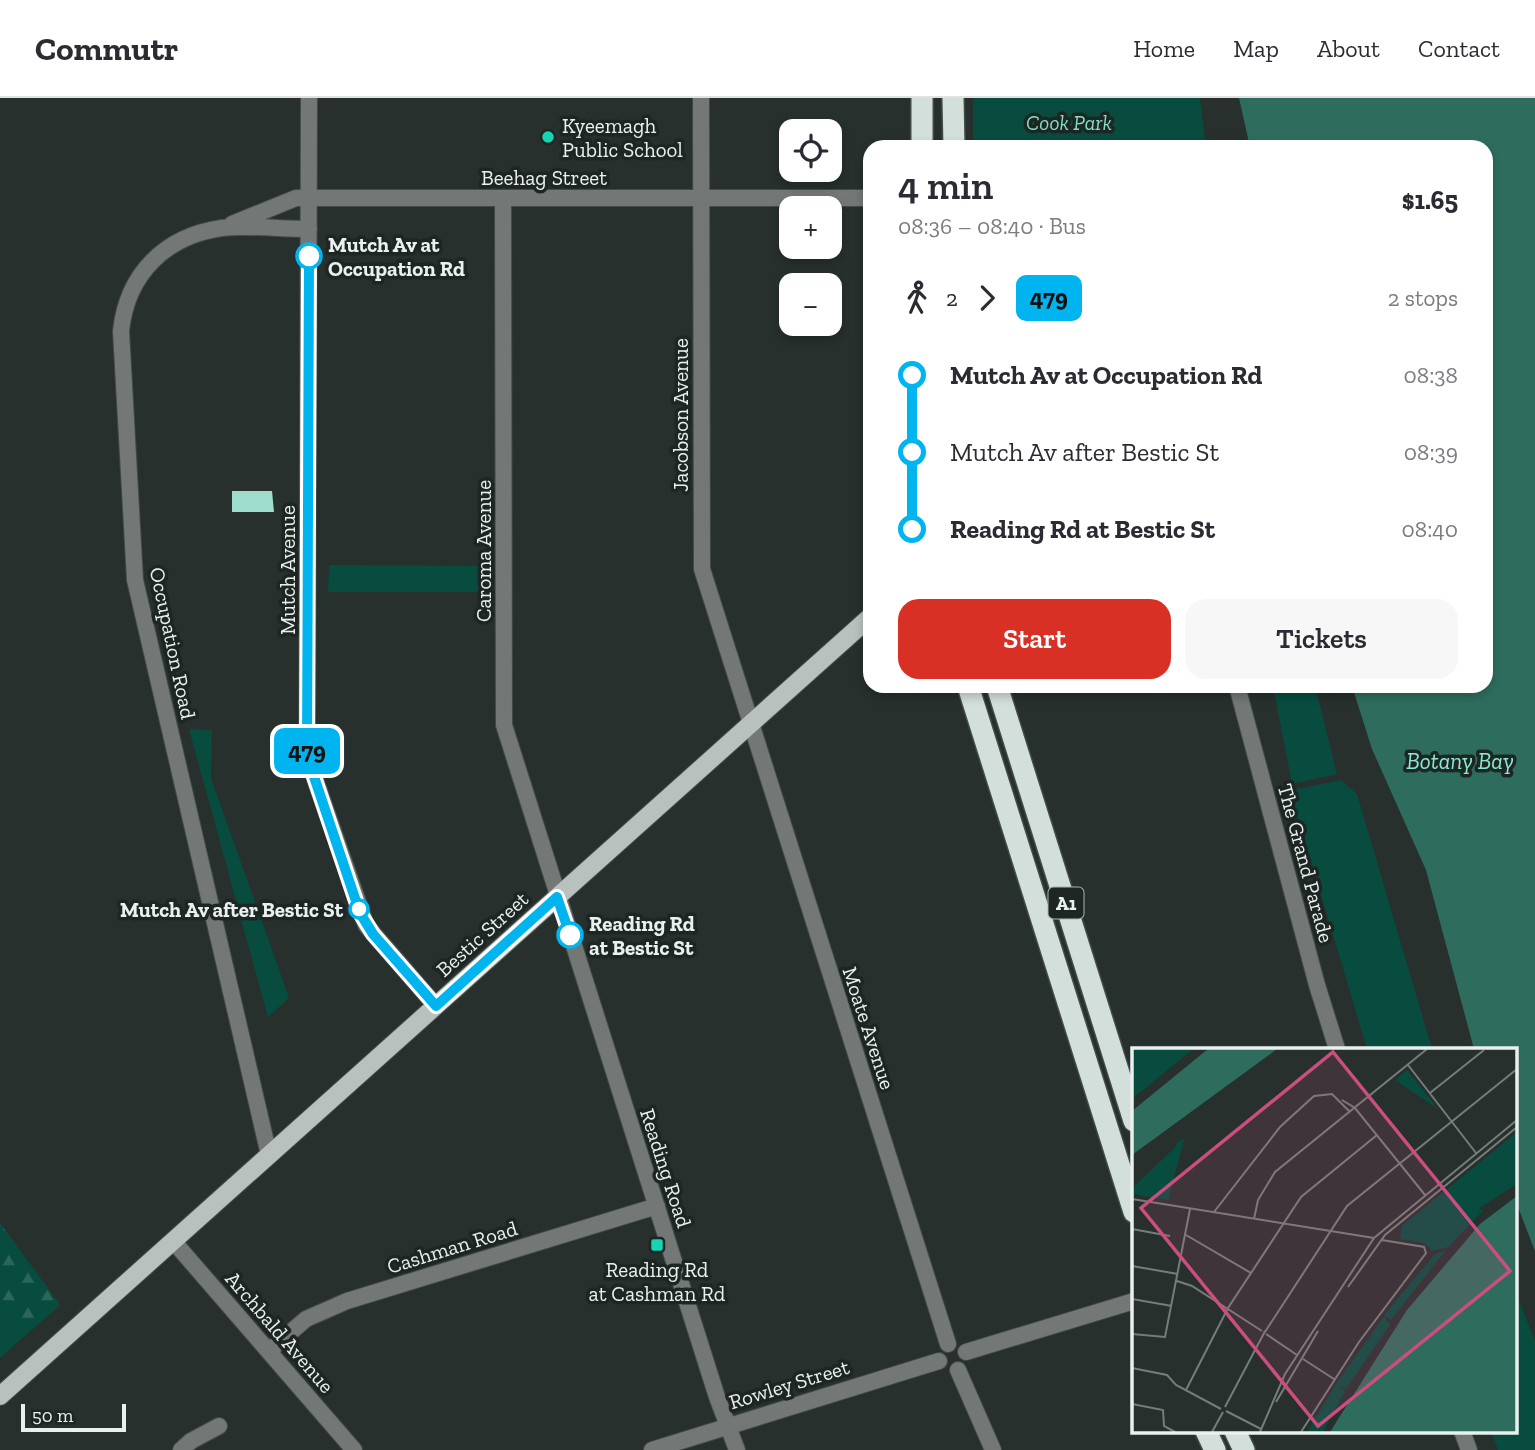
<!DOCTYPE html>
<html lang="en">
<head>
<meta charset="utf-8">
<style>
	:root { --surface:#fff; --page:#f7f7f7; --text:#2b2b33; --muted:#7c7c81; --line:#e1e1e2; --accent:#d93025 }
	body { margin:0; font-family:"Zilla Slab",serif; background:var(--page); color:var(--text); height:100vh; display:flex; flex-direction:column; font-size:26px; white-space:nowrap }
	* { box-sizing:border-box; margin:0 }
	p { font-size:23px; color:var(--muted) }
	.icon { flex:none; width:38px; height:38px; fill:none; stroke:currentColor; stroke-width:2; stroke-linecap:round; stroke-linejoin:round }
	.map { position:relative; flex:1; overflow:hidden }
	.drawer { position:absolute; left:863px; top:42px; width:630px; height:553px; display:flex; flex-direction:column; background:var(--surface); border-radius:21px; box-shadow:0 4px 10px #0003 }
	.drawer>* { flex:none }
	.badge { padding:0 14px; border-radius:10px; font-size:24px; line-height:46px }
	.controls { position:absolute; left:779px; top:21px; display:grid; gap:14px }
	.controls a { display:grid; place-items:center; width:63px; height:63px; border-radius:14px; background:var(--surface); box-shadow:0 4px 10px #0003; font-size:35px }
	.scale { position:absolute; left:21px; bottom:18px; width:105px; box-sizing:border-box; padding-left:7px; border:4px solid #eaf0ee; border-top:0; font-size:19px; line-height:24px; white-space:nowrap; color:#eaf0ee; -webkit-text-stroke:5px #1d2623; paint-order:stroke }
	.map>.badge { position:absolute; translate:-50% -50%; box-shadow:0 0 0 4px #fff }
	.legs { display:flex; align-items:center; gap:10px; height:77px; padding:0 35px; font-size:23px }
	.legs p { margin-inline-start:auto }
	.overview { display:flex; align-items:center; justify-content:space-between; height:119px; padding:0 35px }
	h1 { font-size:38px; font-weight:600; line-height:52px }
	.primary-button { display:flex; gap:14px; margin-top:auto; padding:14px 35px }
	.primary-button a { flex:1; height:80px; border-radius:21px; background:var(--accent); color:#fff; font-size:28px; font-weight:600; line-height:80px; text-align:center }
	.primary-button a+a { background:var(--page); color:var(--text) }
	ul { padding:0 35px; list-style:none }
	li { display:flex; align-items:center; gap:24px; height:77px; font-size:26px }
	li i { display:grid; place-items:center; width:10px; height:100%; margin:0 9px; background:currentColor }
	li i::after { content:''; width:18px; height:18px; margin:-9px; border:5px solid; border-radius:50%; background:var(--surface) }
	li p { margin-inline-start:auto }
	li:first-child i { background:linear-gradient(#0000 50%,currentColor 0) }
	li:last-child i { background:linear-gradient(currentColor 50%,#0000 0) }
	header { display:flex; align-items:center; gap:42px; box-sizing:border-box; height:98px; padding:0 35px; background:var(--surface); border-bottom:2px solid var(--line) }
	header strong { font-size:33px }
	nav { display:flex; gap:38px; margin-inline-start:auto; font-size:24px }
	.map>svg:first-child { display:block }
</style>
</head>
<body>
<header>
<strong>Commutr</strong>
<nav><a>Home</a><a>Map</a><a>About</a><a>Contact</a></nav>
</header>
<div class="map">
<svg width="1535" height="1352" viewBox="0 0 1535 1352">
	<defs>
		<pattern id="forest-firs" width="22" height="20" patternUnits="userSpaceOnUse" patternTransform="scale(1.75)"><rect width="22" height="20" fill="#084c3f"/><path d="M5 1l3.5 6h-7zM16 11l3.5 6h-7z" fill="#2c665b"/></pattern>
	</defs>
	<rect width="100%" height="100%" fill="#27302d"/>
	<path fill="#084c3f" d="M 973,0 L 1200,0 L 1206,49 L 973,49 Z
		M 329,467 L 484,468 L 482,494 L 328,494 Z
		M 1273,588 L 1315,588 L 1337,676 L 1292,686 Z
		M 189,631 L 212,632 L 211,680 L 289,900 L 268,919 Z
		M 1341,682 L 1357,696 L 1432,951 L 1367,951 L 1292,699 L 1293,692 Z
		M 0,1125 L 60,1207 L 0,1260 Z
		M 1516,1195 L 1535,1243 L 1535,1352 L 1498,1352 L 1491,1333 L 1516,1333 Z"/>
	<path fill="url(#forest-firs)" d="M 0,1125 L 60,1207 L 22,1240 L 0,1206 Z"/>
	<path fill="#2e6d5e" d="M 1239,0 L 1535,0 L 1535,1153 L 1516,1104 L 1516,951 L 1474,951 L 1426,772 L 1372,651 L 1352,588 L 1486,588 L 1486,49 L 1250,49 Z"/>
	<path fill="#9eddcc" d="M 232,393 L 272,393 L 274,414 L 232,414 Z"/>
	<g fill="none" stroke-linecap="round" stroke-linejoin="round">
		<defs>
			<path id="minor" d="M 309,0 L 307,658 L 366,827 L 436,908
				M 701,0 L 702,471 L 948,1246
				M 503,100 L 504,627 L 717,1299 L 737,1352
				M 232,126 L 296,100 L 870,100
				M 1237,588 L 1317,887 L 1337,951
				M 269,1057 L 135,482 L 121,233 C 127,176 165,138 222,130 C 249,127 281,131 309,131
				M 174,1144 L 354,1352
				M 270,1252 L 306,1221 L 347,1203 L 657,1108
				M 966,1254 L 1134,1203
				M 958,1272 L 993,1352
				M 1462,1333 L 1469,1352
				M 181,1352 L 191,1343 L 219,1328
				M 652,1352 L 939,1263"/>
			<path id="major" d="M 0,1298 L 870,519"/>
			<path id="highway" d="M 922,0 L 922,49
				M 953,0 L 954,49
				M 968,588 L 1134,1114
				M 997,588 L 1134,1023
				M 1206,1333 L 1215,1352
				M 1235,1333 L 1244,1352"/>
		</defs>
		<use href="#minor" stroke="#424b48" stroke-width="18"/>
		<use href="#major" stroke="#424b48" stroke-width="20"/>
		<use href="#highway" stroke="#424b48" stroke-width="24"/>
		<use href="#minor" stroke="#737776" stroke-width="16"/>
		<use href="#major" stroke="#b8c1be" stroke-width="18"/>
		<use href="#highway" stroke="#d3dfdb" stroke-width="21"/>
	</g>
	<g fill="none" stroke-linecap="round" stroke-linejoin="round">
		<defs>
			<path id="line-1" d="M 309,158 L 307,658 L 360,815 L 373,836 L 436,908 L 557,799 L 570,837"/>
		</defs>
		<use href="#line-1" stroke="#fff" stroke-width="16"/>
		<use href="#line-1" stroke="#00b5ef" stroke-width="10"/>
	</g>
	<g fill="#15d5b3" stroke="#1d2623" stroke-width="2.5">
		<circle cx="548" cy="39" r="7"/>
		<rect x="650" y="1140" width="14" height="14" rx="3.5"/>
	</g>
	<g fill="#fff" stroke="#00b5ef" stroke-width="3.5">
		<circle cx="309" cy="158" r="12"/>
		<circle cx="359" cy="811" r="9"/>
		<circle cx="570" cy="837" r="12"/>
	</g>
	<g text-anchor="middle" dominant-baseline="central" stroke-width="7" stroke-linejoin="round" paint-order="stroke">
		<rect fill="#1d2623" stroke="#acb3b1" stroke-width="2" x="1048.5" y="789.5" width="35" height="31" rx="5"/>
		<g font-size="19" font-weight="bold" fill="#eaf0ee">
			<text x="1066" y="805">A1</text>
		</g>
		<g font-size="21" font-style="italic" fill="#7fe0c7" stroke="#1d2623">
			<text x="1069" y="24">Cook Park</text>
		</g>
		<g font-size="21" fill="#eaf0ee" stroke="#1d2623" text-anchor="start">
			<text x="562" y="27">Kyeemagh<tspan x="562" dy="24">Public School</tspan></text>
			<text x="657" y="1171" text-anchor="middle">Reading Rd<tspan x="657" dy="24">at Cashman Rd</tspan></text>
		</g>
		<g font-size="21" fill="#eaf0ee" stroke="#1d2623">
			<text x="544" y="79">Beehag Street</text>
			<text transform="translate(680 317) rotate(-90)">Jacobson Avenue</text>
			<text transform="translate(483 453) rotate(-90)">Caroma Avenue</text>
			<text transform="translate(287 472) rotate(-90)">Mutch Avenue</text>
			<text transform="translate(173 545) rotate(78)">Occupation Road</text>
			<text transform="translate(1306 765) rotate(75)">The Grand Parade</text>
			<text transform="translate(482 836) rotate(-42)">Bestic Street</text>
			<text transform="translate(869 930) rotate(72)">Moate Avenue</text>
			<text transform="translate(666 1070) rotate(72)">Reading Road</text>
			<text transform="translate(452 1149) rotate(-17)">Cashman Road</text>
			<text transform="translate(280 1234) rotate(49)">Archbald Avenue</text>
			<text transform="translate(789 1286) rotate(-17)">Rowley Street</text>
		</g>
		<g font-size="21" font-weight="bold" fill="#eaf0ee" stroke="#1d2623" text-anchor="start">
			<text x="328" y="146">Mutch Av at<tspan x="328" dy="24">Occupation Rd</tspan></text>
			<text x="343" y="811" text-anchor="end">Mutch Av after Bestic St</text>
			<text x="589" y="825">Reading Rd<tspan x="589" dy="24">at Bestic St</tspan></text>
		</g>
		<g font-size="23" font-style="italic" fill="#89ead2" stroke="#1d2623">
			<text x="1460" y="663">Botany Bay</text>
		</g>
	</g>
	<g transform="translate(1132 950)">
		<rect width="385" height="385" fill="#27302d"/>
		<path d="M 0,1 L 61,1 L 0,51 ZM 275,22 L 306,61 L 263,32 ZM 385,84 L 385,136 L 347,160 L 351,163 L 316,199 L 301,203 L 292,195 L 268,191 L 270,178 ZM 52,91 L 36,152 L 0,146 L 0,140 ZM 314,202 L 259,272 L 252,267 L 303,206 ZM 252,268 L 258,277 L 214,341 L 206,337 L 213,343 L 191,384 L 175,384 L 204,336 Z" fill="#084c3f"/>
		<path d="M 52,91 L 36,152 L 27,150 L 45,94 Z" fill="#084c3f"/>
		<path d="M 76,1 L 145,1 L 0,107 L 0,63 ZM 385,148 L 385,384 L 198,384 L 275,262 L 348,176 Z" fill="#2e6d5e"/>
		<path fill="none" stroke="#757d7a" stroke-width="2" d="M 276,17 L 344,105M 298,45 L 352,2M 210,52 L 223,60 L 293,147M 0,151 L 242,190M 82,164 L 148,79 L 182,48 L 200,46 L 217,63M 122,171 L 126,152 L 143,124 L 295,1M 0,181 L 38,188M 54,187 L 119,225M 0,218 L 46,226M 45,233 L 60,238 L 130,283M 216,239 L 253,187 L 385,79M 0,251 L 40,258M 133,283 L 131,287 L 215,158 L 385,21M 0,286 L 33,289 L 58,161M 134,286 L 165,307M 171,311 L 202,331M 0,320 L 35,327 L 44,337 L 89,361M 54,342 L 96,260 L 169,149 L 245,87M 144,354 L 186,283M 0,356 L 31,362 L 32,378 L 43,384M 93,359 L 131,287M 94,363 L 129,381M 80,384 L 91,364M 128,384 L 153,326 L 242,190 L 385,72M 169,384 L 227,294 L 294,205 L 292,199 L 250,192"/>
		<path fill="#cc4e80" fill-opacity="0.15" stroke="#cc4e80" stroke-width="3.5" d="M 201,4 L 378,223 L 186,378 L 9,160 Z"/>
		<rect width="385" height="385" fill="none" stroke="#eaf0ee" stroke-width="3.5"/>
	</g>
</svg>
<div class="controls">
<a><svg class="icon" aria-label="locate" viewBox="0 0 24 24"><circle cx="12" cy="12" r="6"/><path d="M12 2v4M12 18v4M2 12h4M18 12h4"/></svg></a>
<a>+</a>
<a>−</a>
</div>
<div class="scale">50 m</div>
<b class="badge" style="left:307px;top:653px;background:#00b5ef;color:#111">479</b>
<section class="drawer">
<div class="overview"><div><h1>4 min</h1><p>08:36 – 08:40 · Bus</p></div><b>$1.65</b></div>
<div class="legs"><svg class="icon" aria-label="walk" viewBox="0 0 24 24"><circle cx="13" cy="4" r="2"/><path d="M13 8l-2 6 4 7M11 14l-3 7M7 12l3-4h3l4 4"/></svg>2<svg class="icon" aria-label="forward" viewBox="0 0 24 24"><path d="M9 5l7 7-7 7"/></svg><b class="badge" style="background:#00b5ef;color:#111">479</b><p>2 stops</p></div>
<ul>
<li><i style="color:#00b5ef"></i><b>Mutch Av at Occupation Rd</b><p>08:38</p></li>
<li><i style="color:#00b5ef"></i><span>Mutch Av after Bestic St</span><p>08:39</p></li>
<li><i style="color:#00b5ef"></i><b>Reading Rd at Bestic St</b><p>08:40</p></li>
</ul>
<div class="primary-button"><a>Start</a><a>Tickets</a></div>
</section>
</div>
</body>
</html>
